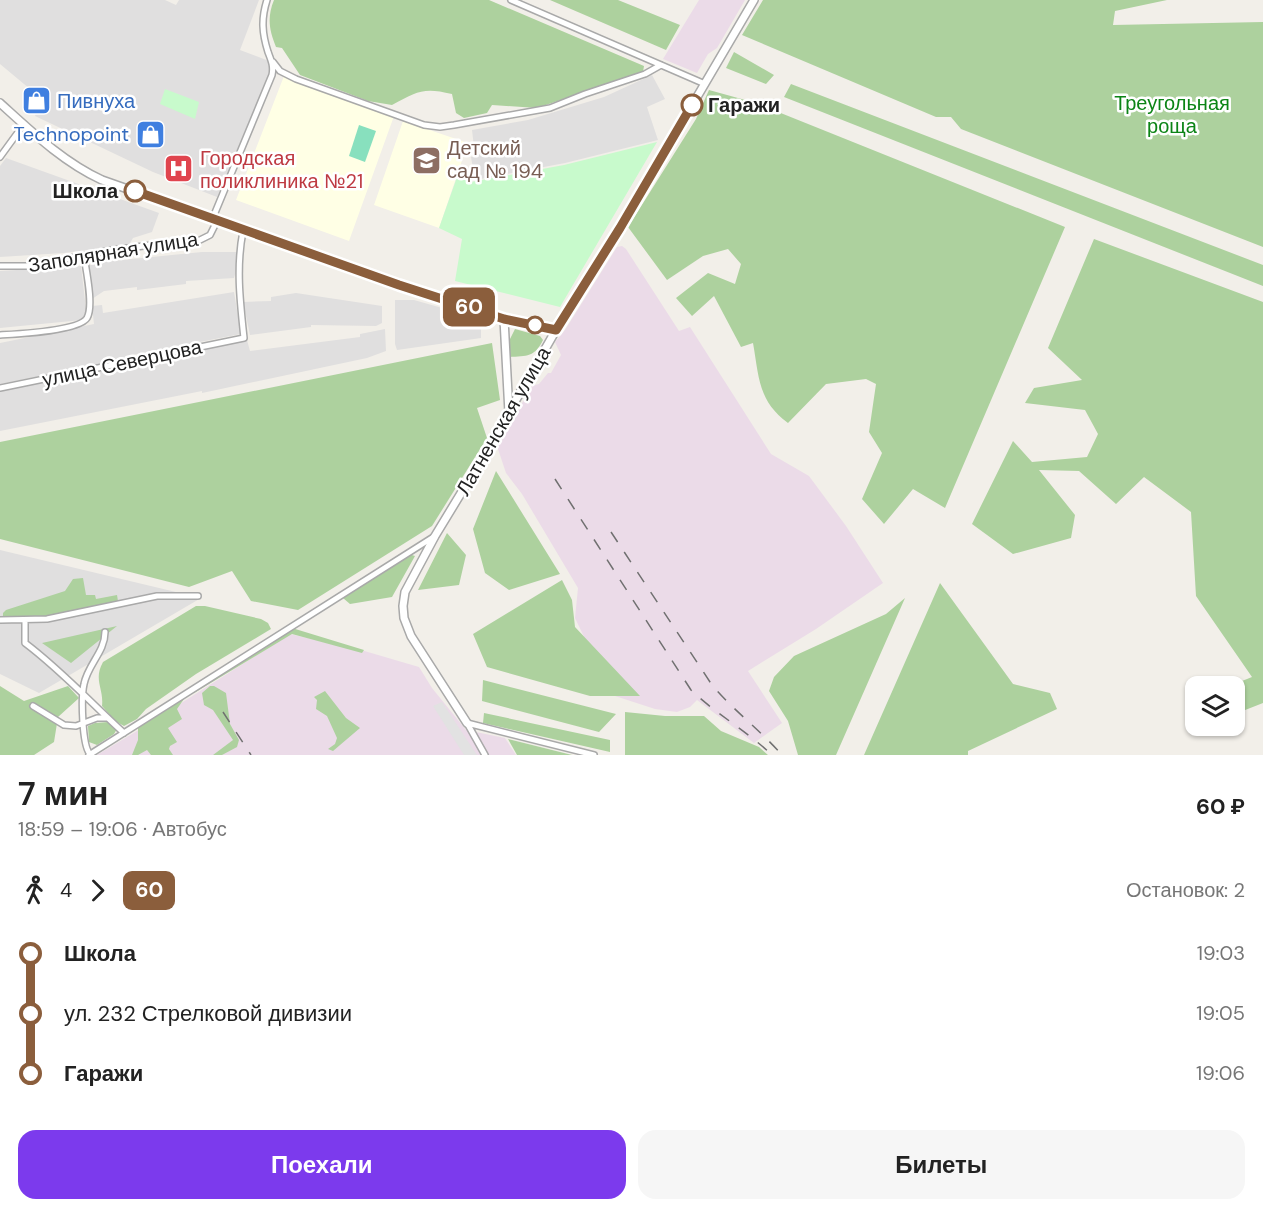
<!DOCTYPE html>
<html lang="ru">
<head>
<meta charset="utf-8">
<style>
	:root { --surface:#fff; --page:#f6f6f6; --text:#222; --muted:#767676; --accent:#7c3aed }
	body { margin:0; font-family:"DM Sans",sans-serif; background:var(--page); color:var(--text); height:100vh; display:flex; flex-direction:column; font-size:22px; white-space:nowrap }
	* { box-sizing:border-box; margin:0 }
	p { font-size:20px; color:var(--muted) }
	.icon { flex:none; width:33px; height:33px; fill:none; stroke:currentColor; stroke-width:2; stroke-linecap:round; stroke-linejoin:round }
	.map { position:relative; height:755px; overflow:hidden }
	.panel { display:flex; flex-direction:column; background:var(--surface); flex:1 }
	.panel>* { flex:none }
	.badge { padding:0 12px; border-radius:9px; font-size:21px; line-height:39px }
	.tools { position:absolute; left:1185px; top:676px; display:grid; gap:12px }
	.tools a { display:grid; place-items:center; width:60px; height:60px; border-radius:12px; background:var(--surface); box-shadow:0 2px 4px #0004; font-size:30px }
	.map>.badge { position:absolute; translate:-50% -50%; box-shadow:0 0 0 3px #fff }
	.legs { display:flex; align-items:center; gap:9px; height:66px; padding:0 18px; font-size:20px }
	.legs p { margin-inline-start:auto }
	.overview { display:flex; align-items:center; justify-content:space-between; height:102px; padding:0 18px }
	h1 { font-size:33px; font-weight:600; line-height:45px }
	.action { display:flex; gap:12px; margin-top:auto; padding:12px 18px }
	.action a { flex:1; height:69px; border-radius:18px; background:var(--accent); color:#fff; font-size:24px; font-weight:600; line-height:69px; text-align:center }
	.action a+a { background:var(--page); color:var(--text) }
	ul { padding:0 18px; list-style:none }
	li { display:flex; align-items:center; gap:21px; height:60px; font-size:22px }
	li i { display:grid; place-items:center; width:9px; height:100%; margin:0 8px; background:currentColor }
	li i::after { content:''; width:15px; height:15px; margin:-8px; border:4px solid; border-radius:50%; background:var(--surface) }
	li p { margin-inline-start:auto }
	li:first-child i { background:linear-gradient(#0000 50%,currentColor 0) }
	li:last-child i { background:linear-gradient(currentColor 50%,#0000 0) }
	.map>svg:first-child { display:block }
</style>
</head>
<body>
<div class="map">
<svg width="1263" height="755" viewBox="0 0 1263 755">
	<rect width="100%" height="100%" fill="#f2efe9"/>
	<path fill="#e0dfdf" d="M 0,0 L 165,0 L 176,5 L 179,0 L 259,0 L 240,50 L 269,61 L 271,70 L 217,197 L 153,172 L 35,116 L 42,99 L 0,64 Z
		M 652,75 L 665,99 L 647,107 L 658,140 L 565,163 L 475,180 L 471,157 L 475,156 L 472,130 L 528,120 L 604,97 Z
		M 6,158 L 159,213 L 152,232 L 133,238 L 129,245 L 63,253 L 0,257 L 0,166 Z
		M 202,252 L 237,252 L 237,268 L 234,278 L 186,281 L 186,284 L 137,290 L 137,287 L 104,291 L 92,299 L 89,265 L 92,265 L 92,263 Z
		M 81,266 L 86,309 L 86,316 L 82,320 L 0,328 L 0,271 Z
		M 234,292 L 241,334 L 132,355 L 132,358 L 0,384 L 0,343 L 94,324 L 92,306 L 102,305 L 103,313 Z
		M 296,293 L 382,306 L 382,323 L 376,326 L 311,325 L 311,327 L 250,335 L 243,302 L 271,301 L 271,297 Z
		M 395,300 L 414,300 L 481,319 L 481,338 L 397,350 L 395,344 Z
		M 385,329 L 386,351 L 367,358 L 202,393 L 202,391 L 0,431 L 0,390 L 247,340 L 250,351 L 360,337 L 360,334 Z
		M 0,550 L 201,598 L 39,693 L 0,674 Z"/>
	<path fill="#ebdbe8" d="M 699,0 L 745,0 L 717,48 L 708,54 L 697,73 L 663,59 Z
		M 622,246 L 626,249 L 679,331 L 690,327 L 771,454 L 809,476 L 846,526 L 883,583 L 816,629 L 748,671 L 782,723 L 754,743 L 697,700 L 690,707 L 677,712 L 655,709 L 612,695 L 575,618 L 578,588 L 522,494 L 506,473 L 497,446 L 532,386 L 539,384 L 548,373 L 551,373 L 561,355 L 555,342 L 565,330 L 617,247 Z
		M 290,634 L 361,650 L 419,667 L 432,688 L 466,730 L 505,738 L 516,755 L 97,755 L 142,728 Z"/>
	<path fill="#ffffe5" d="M 284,76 L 394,116 L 349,241 L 236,200 Z
		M 403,121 L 468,143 L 439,228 L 374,205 Z"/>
	<path fill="#add19e" d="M 274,0 L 489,0 L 644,66 L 643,72 L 537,108 L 492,105 L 487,113 L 464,118 L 456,113 L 452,94 C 424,87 417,91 392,105 L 368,101 L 300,75 L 282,48 L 276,47 C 269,30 267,17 274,0 Z
		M 550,0 L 618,0 L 680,25 L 666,50 Z
		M 763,0 L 1167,0 L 1115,11 L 1113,25 L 1263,22 L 1263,247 L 961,129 L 951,117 L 936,117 L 742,35 Z
		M 734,52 L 774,75 L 766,84 L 726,68 Z
		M 791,84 L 1263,265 L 1263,286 L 784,97 Z
		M 709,90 L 756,103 L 1065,227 L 945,508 L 913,489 L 884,524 L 862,499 L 882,453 L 869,432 L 876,384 L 866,379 L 826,384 L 788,423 C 758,401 759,377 753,343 L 741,347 L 714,296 L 692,316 L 676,298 L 708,273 L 735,284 L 741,264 L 728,249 L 703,256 L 667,280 L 628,227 L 696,119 Z
		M 1094,239 L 1263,302 L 1263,703 L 1235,714 L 1234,687 L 1227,687 L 1252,677 L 1196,596 L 1191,512 L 1144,477 L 1116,504 L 1079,471 L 1039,470 L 1075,515 L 1071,538 L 1013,554 L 972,524 L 1013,441 L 1032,462 L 1087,457 L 1098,434 L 1085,410 L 1025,403 L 1034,388 L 1082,380 L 1048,348 Z
		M 515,329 L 540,336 L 543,340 C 535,357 527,356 509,357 L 510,339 Z
		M 492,343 L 500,400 L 477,408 L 487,438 L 432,526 L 298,610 L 251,601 L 232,571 L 189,587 L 0,539 L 0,442 Z
		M 496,471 L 560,574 L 509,590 L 485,573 L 473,529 Z
		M 447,533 L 466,555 L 459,585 L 418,590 Z
		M 409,554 L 415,556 L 392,597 L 350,604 L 343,598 Z
		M 83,578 L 86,595 L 95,595 L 96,599 L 117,595 L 118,601 C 95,606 61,620 38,616 L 29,621 L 3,619 L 3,613 L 6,610 L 65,591 L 73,579 Z
		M 562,580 L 572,600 L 575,627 L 640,696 L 590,696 L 487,667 L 473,634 Z
		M 940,583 L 1013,684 L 1050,693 L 1057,709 L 968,751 L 968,755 L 864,755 Z
		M 905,598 L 836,755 L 798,755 L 788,721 L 769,691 L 774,677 L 794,656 L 886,614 Z
		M 196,606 L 205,606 L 261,619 L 268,623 L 271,629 L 196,674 L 146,709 L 137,719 L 124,726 L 115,721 L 102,706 C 104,688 93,680 103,662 Z
		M 117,626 L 71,663 L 42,643 Z
		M 292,628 L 364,650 L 362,653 L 292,634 L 194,693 L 194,690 Z
		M 483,680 L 616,714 L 599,732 L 482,701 Z
		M 0,686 L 24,701 L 68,686 L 79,698 L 58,717 L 54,742 L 34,755 L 0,755 Z
		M 210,686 L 214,686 L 226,693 L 230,724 L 239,740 L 237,747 L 222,755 L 213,755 L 233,740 L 213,710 L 204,705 L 202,693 Z
		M 325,691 L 346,718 L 360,728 L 333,751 L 328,749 L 335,744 L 337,738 L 327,716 L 316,709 L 317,700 L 314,697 Z
		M 183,696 L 184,699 L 177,709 L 182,719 L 168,728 L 177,742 L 170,746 L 169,749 L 173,755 L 151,755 L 147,750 L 138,755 L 132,755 L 138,740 L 138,727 Z
		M 625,712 L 665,716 L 704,716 L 721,731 L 759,747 L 768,755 L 625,755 Z
		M 484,713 L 610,740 L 610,752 L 483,723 Z
		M 108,722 L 117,729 L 114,734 L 97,745 L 89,742 L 88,726 L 95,723 Z
		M 508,739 L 572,755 L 517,755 Z"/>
	<path fill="#c8facc" d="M 165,89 L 199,102 L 195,119 L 160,104 Z
		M 657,142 L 560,307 L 455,281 L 462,239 L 439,228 L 457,177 L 471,182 L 564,165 Z"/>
	<path fill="#88e0be" d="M 359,125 L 376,131 L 365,162 L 349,156 Z"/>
	<path fill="#e2e2e2" d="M 442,702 L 473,749 L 477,755 L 464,755 L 433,706 Z"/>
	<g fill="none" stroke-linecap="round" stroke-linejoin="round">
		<defs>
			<path id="minor" d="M 511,0 L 705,84
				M 273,62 L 280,71 L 296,79 L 424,125 L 440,127 L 454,125 L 550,108 L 585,94 L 645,74 L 661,65
				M 0,157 L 24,124
				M 212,220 L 272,75 C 274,66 271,60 268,52 C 262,33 261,19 267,0
				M 0,266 L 29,266 L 112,250 L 183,241 L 196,242 L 210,235 L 217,221
				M 0,335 C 17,334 79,331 87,318 C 94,306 86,270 84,256
				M 0,388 L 244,338 C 240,301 236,267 243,231
				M 0,620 L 47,619 L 157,596 L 198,596
				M 25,621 L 25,643 C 61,670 91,703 124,733
				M 33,706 L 64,725 L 76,726 L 97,718 L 108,718
				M 467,723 L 594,755
				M 467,723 L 485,755
				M 90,754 C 82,746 81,697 84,684 C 88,664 105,652 105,632
				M 89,755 L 435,536"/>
			<path id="tertiary" d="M 0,103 C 32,132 63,162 102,180 L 415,290 L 504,319 L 556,330
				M 504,319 L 509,413
				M 467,723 L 411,636 L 404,618 L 403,606 L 405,592 L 435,536 L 486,452 L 556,330 L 620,228 L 754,0"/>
		</defs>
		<use href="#minor" stroke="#a9a9a9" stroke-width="8"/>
		<use href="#tertiary" stroke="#a9a9a9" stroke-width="10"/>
		<use href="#minor" stroke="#fff" stroke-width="5"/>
		<use href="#tertiary" stroke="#fff" stroke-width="7"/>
		<path stroke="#707070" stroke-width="1.5" stroke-dasharray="12 12" stroke-linecap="butt" d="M 555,479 L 691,690 C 716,714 747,731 772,755
			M 611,532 L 712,685 C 733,710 760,730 782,755
			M 223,712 L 251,755"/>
	</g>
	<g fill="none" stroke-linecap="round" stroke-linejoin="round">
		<defs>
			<path id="line-1" d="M 135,191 L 399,285 L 504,319 L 556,330 L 620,228 L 692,105"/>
		</defs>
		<use href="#line-1" stroke="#fff" stroke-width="14"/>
		<use href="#line-1" stroke="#8b5e3c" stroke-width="9"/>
	</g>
	<defs>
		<symbol id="shop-square" viewBox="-11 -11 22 22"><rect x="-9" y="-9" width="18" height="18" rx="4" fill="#3f7fe0" stroke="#fff"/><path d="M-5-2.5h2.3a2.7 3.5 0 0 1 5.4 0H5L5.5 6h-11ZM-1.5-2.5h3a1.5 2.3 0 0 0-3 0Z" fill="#fff"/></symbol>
		<symbol id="school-square" viewBox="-11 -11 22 22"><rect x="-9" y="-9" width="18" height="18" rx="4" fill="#8d6e63" stroke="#fff"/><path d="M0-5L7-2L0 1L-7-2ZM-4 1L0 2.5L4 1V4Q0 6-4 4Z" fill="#fff"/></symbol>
		<symbol id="hospital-square" viewBox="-11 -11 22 22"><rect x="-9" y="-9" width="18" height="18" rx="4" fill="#e0444e" stroke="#fff"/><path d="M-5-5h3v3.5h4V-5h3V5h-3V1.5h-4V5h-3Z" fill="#fff"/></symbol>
	</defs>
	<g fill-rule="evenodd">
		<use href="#shop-square" x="20" y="84" width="33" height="33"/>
		<use href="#shop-square" x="134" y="118" width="33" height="33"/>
		<use href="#school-square" x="410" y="144" width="33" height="33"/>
		<use href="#hospital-square" x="162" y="152" width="33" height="33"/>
	</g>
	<g fill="#fff" stroke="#8b5e3c" stroke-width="3">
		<circle cx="692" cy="105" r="10"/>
		<circle cx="135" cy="191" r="10"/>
		<circle cx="535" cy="325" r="8"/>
	</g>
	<g text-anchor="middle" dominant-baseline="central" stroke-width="5" stroke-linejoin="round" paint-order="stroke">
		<g font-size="20" fill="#366cbe" stroke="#fff" text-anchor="start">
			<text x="57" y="101">Пивнуха</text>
			<text x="129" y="134" text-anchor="end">Technopoint</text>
		</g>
		<g font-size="20" fill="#0c8416" stroke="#fff">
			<text x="1172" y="103">Треугольная<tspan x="1172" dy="23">роща</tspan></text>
		</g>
		<g font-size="20" font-weight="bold" fill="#222" stroke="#fff" text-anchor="start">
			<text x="708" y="105">Гаражи</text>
			<text x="118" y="191" text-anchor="end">Школа</text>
		</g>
		<g font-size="20" fill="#785e54" stroke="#fff" text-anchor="start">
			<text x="447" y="148">Детский<tspan x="447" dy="23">сад № 194</tspan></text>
		</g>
		<g font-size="20" fill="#be3a42" stroke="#fff" text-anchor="start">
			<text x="200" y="158">Городская<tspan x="200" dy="23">поликлиника №21</tspan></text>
		</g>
		<g font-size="20" fill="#222" stroke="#fff">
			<text transform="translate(113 252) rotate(-9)">Заполярная улица</text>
			<text transform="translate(122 363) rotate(-12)">улица Северцова</text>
			<text transform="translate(503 421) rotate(-60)">Латненская улица</text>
		</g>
	</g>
</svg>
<div class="tools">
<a><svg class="icon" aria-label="layers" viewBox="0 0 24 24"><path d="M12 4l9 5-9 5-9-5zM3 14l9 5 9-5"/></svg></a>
</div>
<b class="badge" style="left:469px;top:307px;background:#8b5e3c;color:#fff">60</b>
</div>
<section class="panel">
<div class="overview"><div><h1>7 мин</h1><p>18:59 – 19:06 · Автобус</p></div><b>60 ₽</b></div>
<div class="legs"><svg class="icon" aria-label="walk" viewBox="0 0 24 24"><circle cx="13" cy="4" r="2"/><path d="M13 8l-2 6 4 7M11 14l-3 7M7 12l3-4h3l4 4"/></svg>4<svg class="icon" aria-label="forward" viewBox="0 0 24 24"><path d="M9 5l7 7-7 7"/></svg><b class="badge" style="background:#8b5e3c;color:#fff">60</b><p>Остановок: 2</p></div>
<ul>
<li><i style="color:#8b5e3c"></i><b>Школа</b><p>19:03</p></li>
<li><i style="color:#8b5e3c"></i><span>ул. 232 Стрелковой дивизии</span><p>19:05</p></li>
<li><i style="color:#8b5e3c"></i><b>Гаражи</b><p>19:06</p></li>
</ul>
<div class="action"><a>Поехали</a><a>Билеты</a></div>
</section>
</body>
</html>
